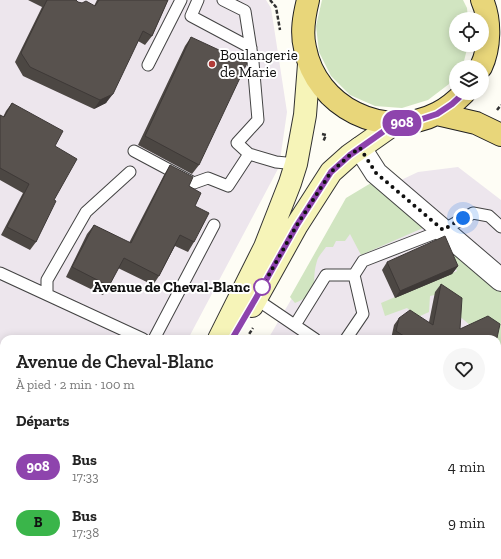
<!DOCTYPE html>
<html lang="fr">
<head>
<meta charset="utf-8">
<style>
	:root { --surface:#fff; --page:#f6f6f6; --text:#222; --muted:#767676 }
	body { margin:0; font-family:"Zilla Slab",serif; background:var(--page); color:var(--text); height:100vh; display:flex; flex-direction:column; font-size:15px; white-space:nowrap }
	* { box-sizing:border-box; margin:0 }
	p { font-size:13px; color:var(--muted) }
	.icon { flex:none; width:22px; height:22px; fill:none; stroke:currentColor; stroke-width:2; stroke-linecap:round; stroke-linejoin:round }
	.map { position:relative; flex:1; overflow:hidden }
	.side { position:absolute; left:0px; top:335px; width:501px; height:224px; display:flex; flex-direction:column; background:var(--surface); border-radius:12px 12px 0 0; box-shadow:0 2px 10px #0003 }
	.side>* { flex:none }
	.badge { padding:0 8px; border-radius:13px; font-size:14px; line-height:26px }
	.buttons { position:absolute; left:449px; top:12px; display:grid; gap:8px }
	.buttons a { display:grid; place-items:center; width:40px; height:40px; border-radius:50%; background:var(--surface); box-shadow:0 2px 10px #0003; font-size:20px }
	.you { position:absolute; width:20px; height:20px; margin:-10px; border:3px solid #fff; border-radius:50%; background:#1a73e8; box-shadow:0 0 0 6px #1a73e833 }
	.map>.badge { position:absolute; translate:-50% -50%; box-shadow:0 0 0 2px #fff }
	h2 { padding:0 16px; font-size:15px; line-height:36px }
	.round { display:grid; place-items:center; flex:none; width:42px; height:42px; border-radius:21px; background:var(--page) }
	.overview { display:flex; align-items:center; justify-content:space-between; height:68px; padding:0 16px }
	h1 { font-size:19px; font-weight:600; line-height:30px }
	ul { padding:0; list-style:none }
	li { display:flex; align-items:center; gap:12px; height:56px; padding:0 16px }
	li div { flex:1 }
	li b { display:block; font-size:15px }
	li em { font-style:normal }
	li .badge { min-width:44px; font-weight:700; text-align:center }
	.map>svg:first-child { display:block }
</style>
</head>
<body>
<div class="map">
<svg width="501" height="559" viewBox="0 0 501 559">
	<rect width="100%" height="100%" fill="#fefdf5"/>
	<path fill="#ede6ed" d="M 0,0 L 266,0 L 271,8 L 287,112 L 279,167 L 188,339 L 4,339 L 4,555 L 54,555 L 51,559 L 0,559 Z
		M 458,167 L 501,200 L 501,559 L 138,559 L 140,555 L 497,555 L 497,339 L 268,339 L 346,206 L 418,172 Z"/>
	<path fill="#d1e5c1" d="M 322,0 L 463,0 L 467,8 L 468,19 L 456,19 L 456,45 L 468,45 L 464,61 L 460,67 L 456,67 L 456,74 L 449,84 L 428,100 L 402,108 L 375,106 L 350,95 L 331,76 L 319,52 L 316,26 Z
		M 376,180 L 426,224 L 423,228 L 361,255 L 350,234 L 345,241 L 336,241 L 333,247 L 326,247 C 323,252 318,256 317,261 C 310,283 322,292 295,303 L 290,297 L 346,198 Z
		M 438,237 L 501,288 L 501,405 L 497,409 L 497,339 L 493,339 L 470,325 L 459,316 L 448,292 L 430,296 L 429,312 L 418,317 L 407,308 L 385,316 L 381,303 L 457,271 Z"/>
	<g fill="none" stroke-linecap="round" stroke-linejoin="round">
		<defs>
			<path id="service" d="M 198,0 L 191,16 L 251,48
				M 223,0 L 245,11 L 253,62 L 258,120 L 237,143 L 249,154 L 276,162 L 296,164
				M 148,65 L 181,0
				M 134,151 L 194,183 L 208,178 L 228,186 L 249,154
				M 0,273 L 143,339
				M 354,275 L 363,261 L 443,230 L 473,213 L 489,216 L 501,227
				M 47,294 L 47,280 L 86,212 L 130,172
				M 256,299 L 315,339
				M 295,325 L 326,275 L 354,275 L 363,314 L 346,339
				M 154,339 L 214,225
				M 497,454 L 501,448
				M 497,461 L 501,464
				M 272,555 L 278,559
				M 447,559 L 450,555"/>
			<path id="minor" d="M 360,148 L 376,173 L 501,280
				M 183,555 L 187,559"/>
			<path id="secondary" d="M 252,306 L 297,225 L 331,172 L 350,155 L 394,124
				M 219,339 L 265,247 L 290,183 L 296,164 L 305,115 L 309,64
				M 99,559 L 101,555"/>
			<path id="primary" d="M 308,0 C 304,16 301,32 305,48 C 316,107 384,141 438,113 C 448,108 456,101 464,93
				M 481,67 C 490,48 491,20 482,0
				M 437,114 L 476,123 L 501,135"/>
		</defs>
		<use href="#service" stroke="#434343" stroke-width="13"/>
		<use href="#minor" stroke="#434343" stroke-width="24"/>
		<use href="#secondary" stroke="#323232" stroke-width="24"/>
		<use href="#primary" stroke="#212121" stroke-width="24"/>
		<path stroke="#323232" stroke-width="2.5" stroke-dasharray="4 2" stroke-linecap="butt" d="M 270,0 L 276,7 L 280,30
			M 497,110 L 501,105
			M 322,134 L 326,135 L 323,142
			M 180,339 L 199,337
			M 246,339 L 253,328
			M 63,559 L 66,555"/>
		<use href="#service" stroke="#fff" stroke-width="11"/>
		<use href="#minor" stroke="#fff" stroke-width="22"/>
		<use href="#secondary" stroke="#f6f4b8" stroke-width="22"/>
		<use href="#primary" stroke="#e8d67a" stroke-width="22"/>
	</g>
	<path fill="#4c4743" d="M 28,0 L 76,0 L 78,2 L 94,6 L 97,0 L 168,0 L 152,36 L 145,45 L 138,41 L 106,103 L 94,109 L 23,76 L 15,62 L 42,7 Z
		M 191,37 L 199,165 L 192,174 L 138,145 L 185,46 Z
		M 12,103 L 55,146 L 54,200 L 36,242 L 30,250 L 1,235 L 23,193 L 0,180 L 0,115 L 3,117 L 6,111 Z
		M 170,165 L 189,186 L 195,206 L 194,242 L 188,252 L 175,246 L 159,276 L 153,285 L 118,268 L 109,286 L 103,295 L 66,277 L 87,234 L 94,225 L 129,243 L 164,175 Z
		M 387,262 L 458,266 L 452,274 L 395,298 L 382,270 Z
		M 441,284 L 460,329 L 496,339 L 391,339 L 394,325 L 399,318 L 429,322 L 435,292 Z
		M 497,466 L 499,468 L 501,466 L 501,515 L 497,512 Z
		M 314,555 L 423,555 L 420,559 L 319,559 Z"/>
	<path fill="#3e3937" d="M 113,94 L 106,103 L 94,109 L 100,100 Z
		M 458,266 L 452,274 L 395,298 L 400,291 Z"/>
	<path fill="#58524e" stroke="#3e3937" d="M 47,0 L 76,0 L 78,2 L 82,3 L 86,1 L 95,6 L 99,0 L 168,0 L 152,36 L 143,31 L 113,94 L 100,100 L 30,67 L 21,53 Z
		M 191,37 L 247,63 L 199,165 L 145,136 Z
		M 12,103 L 63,131 L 55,146 L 77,159 L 54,200 L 56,201 L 36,242 L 7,227 L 29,184 L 0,168 L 0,115 L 4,117 Z
		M 170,165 L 193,177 L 189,186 L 201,193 L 195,206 L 209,213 L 194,242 L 180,235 L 159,276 L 124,258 L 109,286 L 72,267 L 94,225 L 131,243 Z
		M 445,236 L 458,266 L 400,291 L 387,262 Z
		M 441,284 L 462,298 L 460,329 L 488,316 L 500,324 L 497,338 L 495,339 L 407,339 L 407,338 L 396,331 L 399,318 L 410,310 L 433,325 Z
		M 497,466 L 499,468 L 501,466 L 501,502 L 497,499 Z
		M 329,555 L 423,555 L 419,559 L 334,559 Z"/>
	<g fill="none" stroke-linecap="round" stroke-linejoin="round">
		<defs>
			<path id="line" d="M 232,339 L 256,298 L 297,225 L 331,172 L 350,155 L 394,124 L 416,121 L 437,114 L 452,104 L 464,93"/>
		</defs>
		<use href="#line" stroke="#fff" stroke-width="9"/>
		<use href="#line" stroke="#8e44ad" stroke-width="6"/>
		<path stroke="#101010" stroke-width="4" stroke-dasharray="0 7.2" d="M 262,287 L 297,225 L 331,172 L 350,155 L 360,148 L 376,173 L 443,230 L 463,218"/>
	</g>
	<circle fill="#b03c38" stroke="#fff" stroke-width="1.5" cx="212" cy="64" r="4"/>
	<circle fill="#fff" stroke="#8e44ad" stroke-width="2" cx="262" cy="287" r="8"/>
	<g text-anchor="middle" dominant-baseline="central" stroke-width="4" stroke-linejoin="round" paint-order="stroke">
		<g font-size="15" fill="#101010" stroke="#fff" text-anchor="start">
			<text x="220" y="55">Boulangerie<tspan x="220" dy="17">de Marie</tspan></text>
		</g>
		<g font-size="15" font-weight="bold" fill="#101010" stroke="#fff" text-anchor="end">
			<text x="250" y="287">Avenue de Cheval-Blanc</text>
		</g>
	</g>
</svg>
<div class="buttons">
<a><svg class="icon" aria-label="locate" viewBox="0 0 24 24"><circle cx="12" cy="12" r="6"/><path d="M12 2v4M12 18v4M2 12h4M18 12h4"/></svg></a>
<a><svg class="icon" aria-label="layers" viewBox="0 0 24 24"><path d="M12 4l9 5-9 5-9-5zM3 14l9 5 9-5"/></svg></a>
</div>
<div class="you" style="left:463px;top:218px"></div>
<b class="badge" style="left:402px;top:123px;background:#8e44ad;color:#fff">908</b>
<section class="side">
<div class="overview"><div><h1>Avenue de Cheval-Blanc</h1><p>À pied · 2 min · 100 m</p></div><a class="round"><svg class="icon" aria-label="heart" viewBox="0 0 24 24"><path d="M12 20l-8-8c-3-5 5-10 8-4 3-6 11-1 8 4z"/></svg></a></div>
<h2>Départs</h2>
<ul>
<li><span class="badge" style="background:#8e44ad;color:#fff">908</span><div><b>Bus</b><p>17:33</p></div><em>4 min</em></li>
<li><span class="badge" style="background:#3ab54a;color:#111">B</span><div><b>Bus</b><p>17:38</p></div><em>9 min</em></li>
</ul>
</section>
</div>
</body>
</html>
